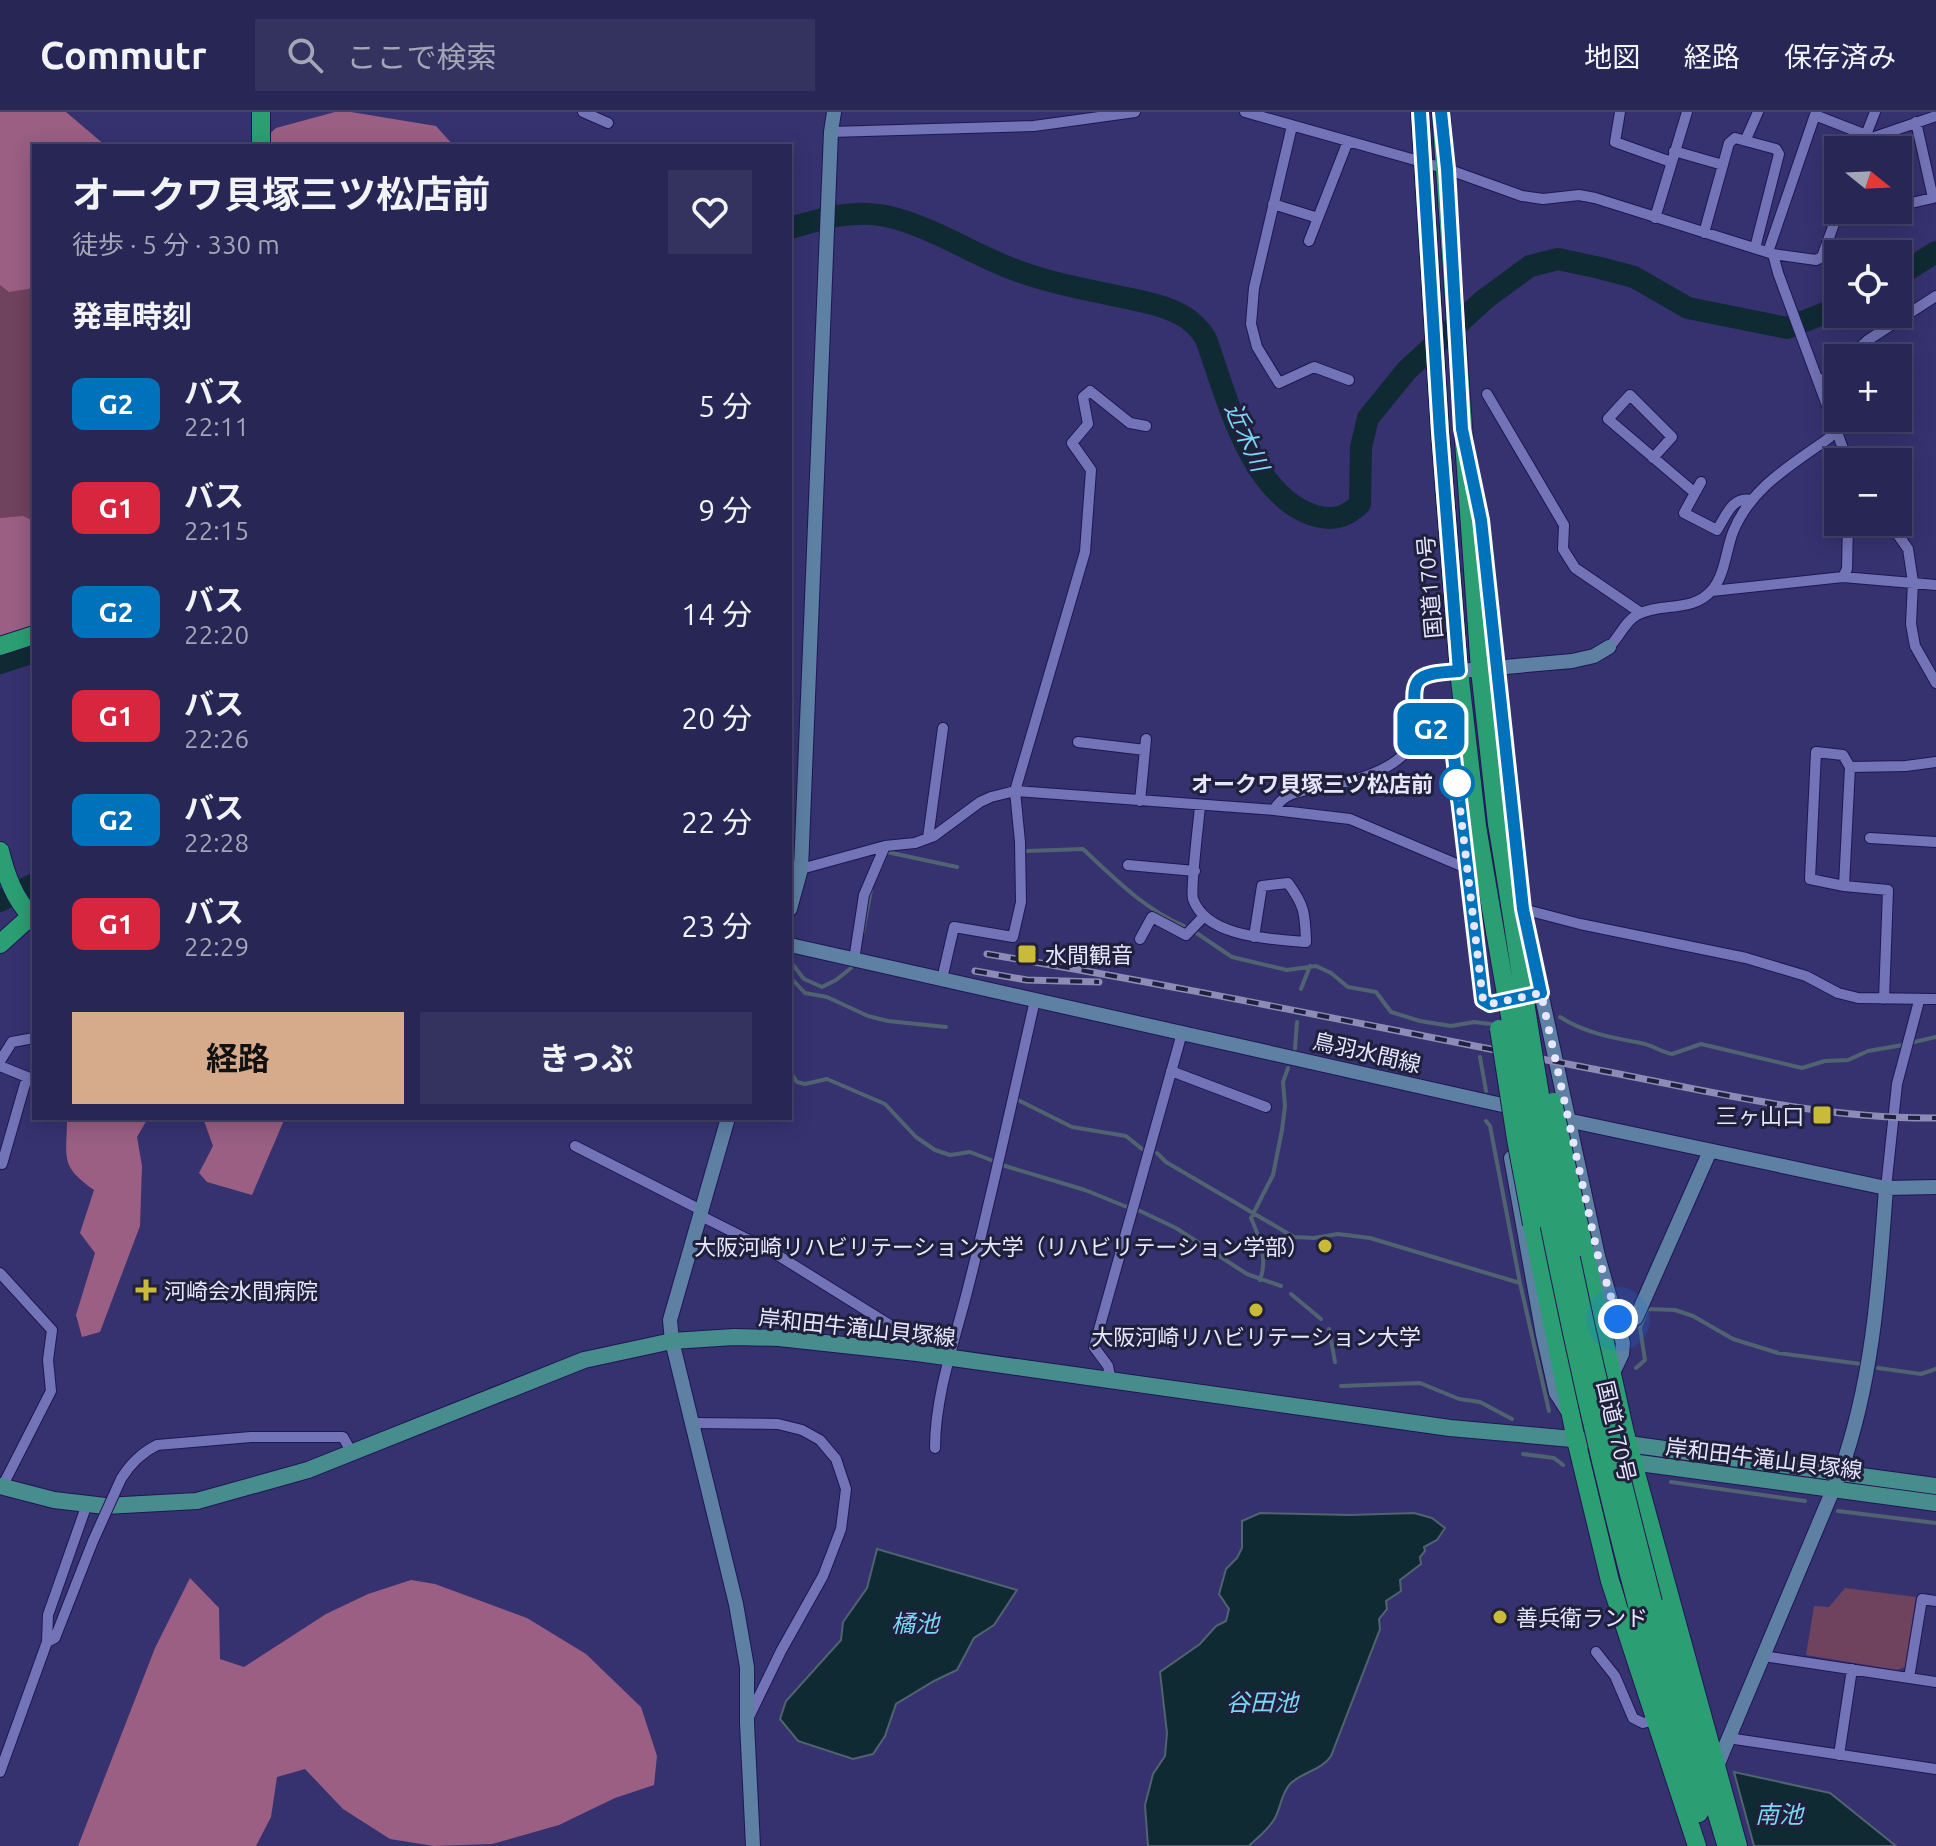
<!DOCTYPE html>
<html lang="ja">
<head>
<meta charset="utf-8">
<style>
	:root { --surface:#282654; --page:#34325e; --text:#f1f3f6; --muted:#a5a5b8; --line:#44436b; --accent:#d6ab8b }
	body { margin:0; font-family:Ubuntu,"Noto Sans JP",sans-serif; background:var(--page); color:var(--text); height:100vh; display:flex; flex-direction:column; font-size:30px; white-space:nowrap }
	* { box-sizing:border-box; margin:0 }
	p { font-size:26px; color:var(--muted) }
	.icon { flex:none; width:44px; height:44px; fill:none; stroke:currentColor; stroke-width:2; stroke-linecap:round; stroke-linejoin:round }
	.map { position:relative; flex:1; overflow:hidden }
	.details { position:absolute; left:32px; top:32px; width:760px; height:976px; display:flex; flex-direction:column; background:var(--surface); border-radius:0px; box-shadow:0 4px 20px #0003,0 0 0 2px var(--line) }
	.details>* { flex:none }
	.badge { padding:0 16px; border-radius:12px; font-size:28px; line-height:52px }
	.needle { width:52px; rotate:108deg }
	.fabs { position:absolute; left:1824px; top:24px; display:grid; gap:16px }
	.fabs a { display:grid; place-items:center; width:88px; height:88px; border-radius:0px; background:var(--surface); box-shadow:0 4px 20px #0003,0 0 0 2px var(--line); font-size:40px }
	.you { position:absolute; width:40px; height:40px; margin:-20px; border:6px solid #fff; border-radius:50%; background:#1a73e8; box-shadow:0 0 0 12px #1a73e833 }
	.map>.badge { position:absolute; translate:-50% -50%; box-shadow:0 0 0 4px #fff }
	h2 { padding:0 40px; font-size:30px; line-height:72px }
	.round { display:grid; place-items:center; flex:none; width:84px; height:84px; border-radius:0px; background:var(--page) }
	.overview { display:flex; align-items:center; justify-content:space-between; height:136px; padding:0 40px }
	h1 { font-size:38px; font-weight:700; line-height:60px }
	.action { display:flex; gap:16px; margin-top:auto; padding:16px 40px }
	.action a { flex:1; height:92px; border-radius:0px; background:var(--accent); color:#111; font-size:32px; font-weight:700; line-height:92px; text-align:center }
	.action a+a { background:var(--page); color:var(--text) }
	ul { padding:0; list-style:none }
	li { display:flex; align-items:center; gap:24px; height:104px; padding:0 40px }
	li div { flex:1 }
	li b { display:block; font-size:30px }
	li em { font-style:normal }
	li .badge { min-width:88px; font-weight:700; text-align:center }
	header { display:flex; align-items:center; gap:48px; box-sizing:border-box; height:112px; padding:0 40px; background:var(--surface); border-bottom:2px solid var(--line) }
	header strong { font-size:38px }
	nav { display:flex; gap:44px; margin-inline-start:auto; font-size:28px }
	.search { width:560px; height:72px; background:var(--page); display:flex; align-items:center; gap:20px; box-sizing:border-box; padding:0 28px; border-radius:0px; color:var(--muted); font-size:30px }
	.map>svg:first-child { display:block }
</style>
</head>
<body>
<header>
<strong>Commutr</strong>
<div class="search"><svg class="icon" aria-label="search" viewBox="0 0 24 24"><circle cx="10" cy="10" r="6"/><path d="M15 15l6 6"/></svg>ここで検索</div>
<nav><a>地図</a><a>経路</a><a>保存済み</a></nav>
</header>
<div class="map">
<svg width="1936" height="1734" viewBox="0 0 1936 1734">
	<rect width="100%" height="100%" fill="#363270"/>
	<path fill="#6f425e" d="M 0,9 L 34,34 L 34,491 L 0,490 Z
		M 1845,1476 L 1916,1485 L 1905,1555 L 1897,1558 L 1806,1543 L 1814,1494 L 1829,1495 Z"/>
	<path fill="#9a5f83" d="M 0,0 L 66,0 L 106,34 L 34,34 L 34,176 L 9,180 L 0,173 Z
		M 335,0 L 351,0 L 436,14 L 454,34 L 257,34 L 276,16 Z
		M 23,404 L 34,409 L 34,514 L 0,525 L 0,406 Z
		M 67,1006 L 148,1006 L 137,1025 L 142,1054 L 140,1114 L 100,1220 L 82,1225 L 76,1203 L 95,1141 L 80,1121 L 94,1078 C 59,1053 67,1047 67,1006 Z
		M 203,1006 L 285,1006 L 252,1083 L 207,1070 L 199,1061 L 213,1034 Z
		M 190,1466 L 219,1496 L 220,1547 L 244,1555 L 326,1502 L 368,1482 L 411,1468 L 435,1472 L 527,1506 L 586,1542 L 641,1595 L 657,1644 L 654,1673 L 615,1686 L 559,1713 L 492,1732 L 434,1734 L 390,1727 L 343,1697 L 305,1657 L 277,1665 L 271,1705 L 256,1734 L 78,1734 L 155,1536 Z"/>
	<path fill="#102a33" stroke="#506370" stroke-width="2" d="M 1260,1401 L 1350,1403 L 1414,1401 L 1432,1406 L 1445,1416 L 1437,1428 L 1424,1435 L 1425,1439 L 1420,1445 L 1421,1452 L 1400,1468 L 1401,1479 L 1386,1489 L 1387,1497 L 1379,1507 L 1380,1517 L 1331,1644 C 1322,1658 1302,1660 1290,1672 C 1281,1682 1281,1695 1275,1706 C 1269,1717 1258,1725 1249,1734 L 1148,1734 L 1145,1693 L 1153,1662 L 1165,1644 L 1167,1621 L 1160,1560 L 1200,1532 L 1216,1514 L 1226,1509 L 1229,1497 L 1219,1482 L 1226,1457 L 1237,1446 L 1242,1436 L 1242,1409 Z
		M 877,1437 L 1017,1478 L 994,1513 L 974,1526 L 957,1558 L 934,1569 L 896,1592 L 885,1624 L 873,1642 L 853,1647 L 798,1629 L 780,1607 L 786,1589 L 841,1528 L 843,1510 L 867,1476 Z
		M 1734,1660 L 1830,1681 L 1896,1734 L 1754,1734 Z"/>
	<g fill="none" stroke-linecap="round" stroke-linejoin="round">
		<path stroke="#506370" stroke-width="4" d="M 1027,739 L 1083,737 C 1114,766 1144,797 1184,814
			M 887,740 L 957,755
			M 863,820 L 871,778
			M 1195,820 L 1232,845 L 1287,858 L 1316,854 L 1331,861 L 1348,875 L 1376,880 L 1391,900 L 1420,909 L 1451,914 L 1474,910 L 1491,912
			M 790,849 L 804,867 L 822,875 L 836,868 L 851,856
			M 790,865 L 805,881 L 827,885 L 868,904 L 888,909 L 946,915
			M 1301,877 L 1310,854
			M 1560,905 C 1585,921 1613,926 1641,931 C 1652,933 1661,940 1672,942 L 1701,932 L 1802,956 L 1825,949 L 1848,948 L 1868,939 L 1903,933
			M 1914,930 L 1936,925
			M 1295,937 L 1297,910
			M 1480,945 L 1486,979
			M 790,960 L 797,970 L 805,972 L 827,967 L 885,992 L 916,1025 L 935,1038 L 950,1043 L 970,1040 L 991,1048
			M 1018,988 L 1072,1015 L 1126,1024 L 1142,1037
			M 1486,1009 L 1490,1014 L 1520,1171 L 1549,1299
			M 1157,1041 L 1166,1050 L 1294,1125 L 1314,1126 L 1338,1122 L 1370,1126 L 1520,1171
			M 1002,1053 L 1085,1078 L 1127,1095
			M 1138,1098 L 1176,1116 L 1247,1162 L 1281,1174
			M 1260,1168 C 1268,1146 1260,1127 1251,1106 L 1273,1063 L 1282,1018 L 1285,994 L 1283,970 L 1288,956
			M 1291,1182 L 1321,1207
			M 1329,1217 L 1335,1250
			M 1636,1256 L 1645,1248 L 1640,1216 L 1647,1197 L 1675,1198 L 1693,1204 L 1733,1227 L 1778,1241 L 1861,1252
			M 1878,1256 L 1921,1262 L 1936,1257
			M 1341,1274 L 1420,1271 L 1459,1287 L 1480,1290 L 1512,1307
			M 1523,1342 L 1554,1346 L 1563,1353
			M 1671,1370 L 1805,1389
			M 1838,1399 L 1936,1411"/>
		<path stroke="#102a33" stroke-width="22" d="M 790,116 C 822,107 852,97 886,104 C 931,114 972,142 1015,158 C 1058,174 1102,180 1145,190 C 1170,196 1193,204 1206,227 C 1226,283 1251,386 1316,404 C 1334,409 1346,405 1360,392 L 1361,335 L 1368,306 L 1407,258 L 1485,187 L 1530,154 L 1558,147 L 1600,156 L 1634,165 L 1688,196 L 1787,216 L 1838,196
			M 1898,164 L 1936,140
			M 0,551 L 34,540
			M 0,789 L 34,772"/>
		<defs>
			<path id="street" d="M 583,0 L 608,11
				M 1245,0 L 1447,57 L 1522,84 L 1543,87 L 1579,83 L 1595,86 L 1773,142 L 1778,161 L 1848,350
				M 1620,0 L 1615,30 L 1671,50
				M 1815,3 L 1866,23
				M 1292,14 L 1254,176 L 1251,212 L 1257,235 L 1279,271 L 1314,255 L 1349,268
				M 831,20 L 1034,14 L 1135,0
				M 1746,27 L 1758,0
				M 1864,28 L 1875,0
				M 1866,38 L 1863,29 L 1936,4
				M 1674,39 L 1723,53
				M 1273,92 L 1318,106
				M 1898,94 L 1933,86 L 1916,10
				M 1655,106 L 1687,0
				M 1704,121 L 1729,31 L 1735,26 L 1776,37 L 1779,42 L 1755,136
				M 1309,129 L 1348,29
				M 1768,140 L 1816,0
				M 1773,142 L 1816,148 L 1822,145 L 1839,98
				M 1848,246 L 1868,228 L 1936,184
				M 1820,270 L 1838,255
				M 1487,282 L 1564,413 L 1563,437 L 1575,456 L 1641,501
				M 1653,346 L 1672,325 L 1630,283 L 1608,307 L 1695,381
				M 1701,370 L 1684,401 L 1717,418 C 1726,404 1732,384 1751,388
				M 1475,380 L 1481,408 L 1523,797 L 1580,812 L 1746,846 L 1806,864 L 1838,881 L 1858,886 L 1936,887
				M 1889,410 L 1908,437 L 1913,470 L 1911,512 L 1915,534 L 1936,571
				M 1843,465 L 1847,457 L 1848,410
				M 1712,479 L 1843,465 L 1936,473
				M 1609,535 C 1619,526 1625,509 1637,503 C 1660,490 1693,501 1712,478 C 1725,463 1726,438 1733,420 C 1751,375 1792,353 1829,326 L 1834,317
				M 1078,630 L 1145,638
				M 1850,655 L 1906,654 L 1936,650
				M 1140,689 L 1146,627
				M 1200,693 C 1199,709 1190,777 1193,787 C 1207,826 1272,827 1306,830 C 1305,802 1305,794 1288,771 L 1262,774 L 1254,825
				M 1274,698 C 1284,679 1304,679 1323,675 C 1357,669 1414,655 1417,614 L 1447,621 L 1452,628 L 1483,888 L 1490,892 L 1541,881
				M 928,726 L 943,616
				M 1870,726 L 1936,730
				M 790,753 L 801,757 L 885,734 L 915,731 L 934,724 L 980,690 L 991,685 L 1015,679 L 1274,698 L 1350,707 L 1466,756
				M 1128,753 L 1195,759
				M 1844,774 L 1850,655 L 1843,643 L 1816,640 L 1810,767 L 1844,774 L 1888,778 L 1884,887
				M 1140,827 L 1152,805 L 1186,823 L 1204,804
				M 854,848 L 864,783 L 885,734
				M 942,867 L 954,815 L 1013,825 L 1021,790 L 1020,730 L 1015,679 L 1085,440 L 1091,358 L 1072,331 L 1088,312 L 1083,285 L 1090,279 L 1130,311 L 1146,314
				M 0,949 L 12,930 L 34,926
				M 0,954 L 27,965 L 2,1052
				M 1171,959 L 1266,995
				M 575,1034 L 701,1098
				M 1886,1076 L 1897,972 L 1919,889
				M 699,1103 L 771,1139 L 906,1223 L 917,1241
				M 0,1161 L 52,1218 L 48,1248 L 51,1279 L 2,1375
				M 1111,1269 L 1108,1254 L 1094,1235 L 1182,921
				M 694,1311 L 778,1312 L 802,1318 L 820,1328 L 836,1347 L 846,1377 L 841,1417 L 823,1464 L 781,1539 L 748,1607
				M 935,1336 C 935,1284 954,1231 967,1180 C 992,1083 1013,985 1035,888
				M 121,1367 C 130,1352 141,1341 157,1333 L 251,1325 L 343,1325 L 352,1341
				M 47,1530 L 55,1526 L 93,1429
				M 1596,1540 L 1615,1564 L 1633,1606 L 1643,1611 L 1655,1608
				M 1763,1544 L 1936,1570
				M 1909,1566 L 1922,1487 L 1936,1489
				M 1728,1626 L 1936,1657
				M 1839,1643 L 1852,1557
				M 0,1660 L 47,1530 L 48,1503 L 87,1392"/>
			<path id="secondary" d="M 1417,614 C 1414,593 1409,576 1427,562 L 1572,549 L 1594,544 L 1609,535
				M 790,797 L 801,757 L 831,20 L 834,0
				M 1523,797 L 1598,1144 L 1623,1231 L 1622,1242 L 1612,1263
				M 790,833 L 1520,997
				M 1548,1004 L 1886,1076 L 1936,1075
				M 728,1006 L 670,1208 L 672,1229 L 736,1492 L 747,1555 L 747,1611 L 753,1734
				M 1511,1046 L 1543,1223 L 1556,1281 L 1567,1298
				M 1619,1214 L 1636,1206 L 1710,1039
				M 1717,1654 L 1840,1361 C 1873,1269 1879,1173 1886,1076"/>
			<path id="primary" d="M 1624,1349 L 1936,1391
				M 0,1374 L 54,1388 L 105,1394 L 197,1389 L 308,1358 L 584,1248 L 672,1229 L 734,1225 L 779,1226 L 917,1241 L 1450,1316 L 1628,1332 L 1936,1374"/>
			<path id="highway" d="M 1420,0 L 1440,320 L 1459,559 L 1477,714
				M 1441,0 L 1480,558 L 1497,712
				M 261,34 L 261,0
				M 0,534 L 34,523
				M 0,739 C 6,763 14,786 31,804 L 0,832
				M 1532,1112 L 1576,1328 L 1610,1469 L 1697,1734
				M 1584,1136 L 1625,1321 L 1738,1734
				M 1653,1490 L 1726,1732
				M 1637,1493 L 1699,1701"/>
		</defs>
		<use href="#street" stroke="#1f1753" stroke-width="12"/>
		<use href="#secondary" stroke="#1f1753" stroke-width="16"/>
		<use href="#primary" stroke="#1f1753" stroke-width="18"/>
		<use href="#highway" stroke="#1f1753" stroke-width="20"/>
		<use href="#street" stroke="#7373b7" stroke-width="10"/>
		<use href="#secondary" stroke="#5d80a3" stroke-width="14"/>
		<use href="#primary" stroke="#488d8e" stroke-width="16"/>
		<use href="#highway" stroke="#2b9f73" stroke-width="18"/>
		<defs>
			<path id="rail" d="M 987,842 C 1186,875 1384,917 1583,955 C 1699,977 1817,1007 1936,1006
				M 975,859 L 1027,868 L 1099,870"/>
		</defs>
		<use href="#rail" stroke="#8d8cb6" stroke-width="7"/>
		<use href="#rail" stroke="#20203c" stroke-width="4" stroke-dasharray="12" stroke-linecap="butt"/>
		<defs>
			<path id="street-bridge" d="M 93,1429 L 121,1367"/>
			<path id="highway-bridge" d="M 1497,712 C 1515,818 1529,924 1548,1029 C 1576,1184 1613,1337 1653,1490
				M 1477,714 C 1521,976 1569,1236 1637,1493
				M 1499,917 L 1516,1027 L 1532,1112
				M 1553,990 L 1584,1136"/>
		</defs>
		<use href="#street-bridge" stroke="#1f1753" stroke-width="12" stroke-linecap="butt"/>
		<use href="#highway-bridge" stroke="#1f1753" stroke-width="20" stroke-linecap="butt"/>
		<use href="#street-bridge" stroke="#7373b7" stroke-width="10"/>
		<use href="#highway-bridge" stroke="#2b9f73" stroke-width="18"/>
	</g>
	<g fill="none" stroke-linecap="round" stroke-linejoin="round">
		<defs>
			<path id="line" d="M 1420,0 L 1440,320 L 1459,559 C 1411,562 1411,566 1417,614 L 1447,621 L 1452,628 L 1483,888 L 1490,892 L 1541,881 L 1523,797 L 1481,408 L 1462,317 L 1447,57 L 1441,0"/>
		</defs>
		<use href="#line" stroke="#fff" stroke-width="18"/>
		<use href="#line" stroke="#0072bc" stroke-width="12"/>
		<path stroke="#e6e7fe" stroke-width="8" stroke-dasharray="0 14.4" d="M 1457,671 L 1483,888 L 1490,892 L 1541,881 L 1598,1144 L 1618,1207"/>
	</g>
	<circle fill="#fff" stroke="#0072bc" stroke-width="4" cx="1457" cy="671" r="16"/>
	<g fill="#c9ba3a" stroke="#20203c" stroke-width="3">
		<rect x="1017" y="832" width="20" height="20" rx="4"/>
		<rect x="1812" y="993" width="20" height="20" rx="4"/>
		<circle cx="1325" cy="1134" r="8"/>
		<path d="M142 1166h8v8h8v8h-8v8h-8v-8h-8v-8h8z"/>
		<circle cx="1256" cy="1198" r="8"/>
		<circle cx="1500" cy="1505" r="8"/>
	</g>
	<g text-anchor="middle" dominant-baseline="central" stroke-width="6" stroke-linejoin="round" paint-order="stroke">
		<g font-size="22" fill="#e6e7fe" stroke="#20203c">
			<text transform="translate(1429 475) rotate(-95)">国道170号</text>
			<text transform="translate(1367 940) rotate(13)">鳥羽水間線</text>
			<text transform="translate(857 1215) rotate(6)">岸和田牛滝山貝塚線</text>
			<text transform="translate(1617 1319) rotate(77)">国道170号</text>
			<text transform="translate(1764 1346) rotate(7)">岸和田牛滝山貝塚線</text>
		</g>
		<g font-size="22" font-weight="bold" fill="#e6e7fe" stroke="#20203c" text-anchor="end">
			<text x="1433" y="671">オークワ貝塚三ツ松店前</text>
		</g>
		<g font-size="22" fill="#e6e7fe" stroke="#20203c" text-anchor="start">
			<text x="1045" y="842">水間観音</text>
			<text x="1804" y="1003" text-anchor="end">三ヶ山口</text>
			<text x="1309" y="1134" text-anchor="end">大阪河崎リハビリテーション大学（リハビリテーション学部）</text>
			<text x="164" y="1178">河崎会水間病院</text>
			<text x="1256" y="1224" text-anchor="middle">大阪河崎リハビリテーション大学</text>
			<text x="1516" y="1505">善兵衛ランド</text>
		</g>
		<g font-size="24" font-style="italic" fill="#7cd6f5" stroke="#20203c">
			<text transform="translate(1247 325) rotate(66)">近木川</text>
			<text x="915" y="1511">橘池</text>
			<text x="1262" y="1590">谷田池</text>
			<text x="1779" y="1702">南池</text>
		</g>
	</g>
</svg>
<div class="fabs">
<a><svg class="needle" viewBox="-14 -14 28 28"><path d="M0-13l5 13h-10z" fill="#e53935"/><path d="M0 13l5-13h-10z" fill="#a5a5b8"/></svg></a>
<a><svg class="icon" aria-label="locate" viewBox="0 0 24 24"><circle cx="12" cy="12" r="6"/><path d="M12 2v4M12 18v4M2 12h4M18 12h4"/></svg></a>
<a>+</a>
<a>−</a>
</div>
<div class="you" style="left:1618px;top:1207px"></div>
<b class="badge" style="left:1431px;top:617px;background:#0072bc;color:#fff">G2</b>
<section class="details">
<div class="overview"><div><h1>オークワ貝塚三ツ松店前</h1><p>徒歩 · 5 分 · 330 m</p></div><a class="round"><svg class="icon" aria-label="heart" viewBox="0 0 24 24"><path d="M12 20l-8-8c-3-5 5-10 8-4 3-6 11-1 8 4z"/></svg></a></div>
<h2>発車時刻</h2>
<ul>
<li><span class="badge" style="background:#0072bc;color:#fff">G2</span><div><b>バス</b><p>22:11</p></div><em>5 分</em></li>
<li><span class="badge" style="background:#d7263d;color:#fff">G1</span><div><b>バス</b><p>22:15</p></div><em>9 分</em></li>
<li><span class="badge" style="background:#0072bc;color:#fff">G2</span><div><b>バス</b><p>22:20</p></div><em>14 分</em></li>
<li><span class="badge" style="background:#d7263d;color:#fff">G1</span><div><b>バス</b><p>22:26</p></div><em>20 分</em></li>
<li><span class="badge" style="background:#0072bc;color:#fff">G2</span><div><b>バス</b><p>22:28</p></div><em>22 分</em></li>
<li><span class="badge" style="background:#d7263d;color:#fff">G1</span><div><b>バス</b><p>22:29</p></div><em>23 分</em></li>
</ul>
<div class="action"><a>経路</a><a>きっぷ</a></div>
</section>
</div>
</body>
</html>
